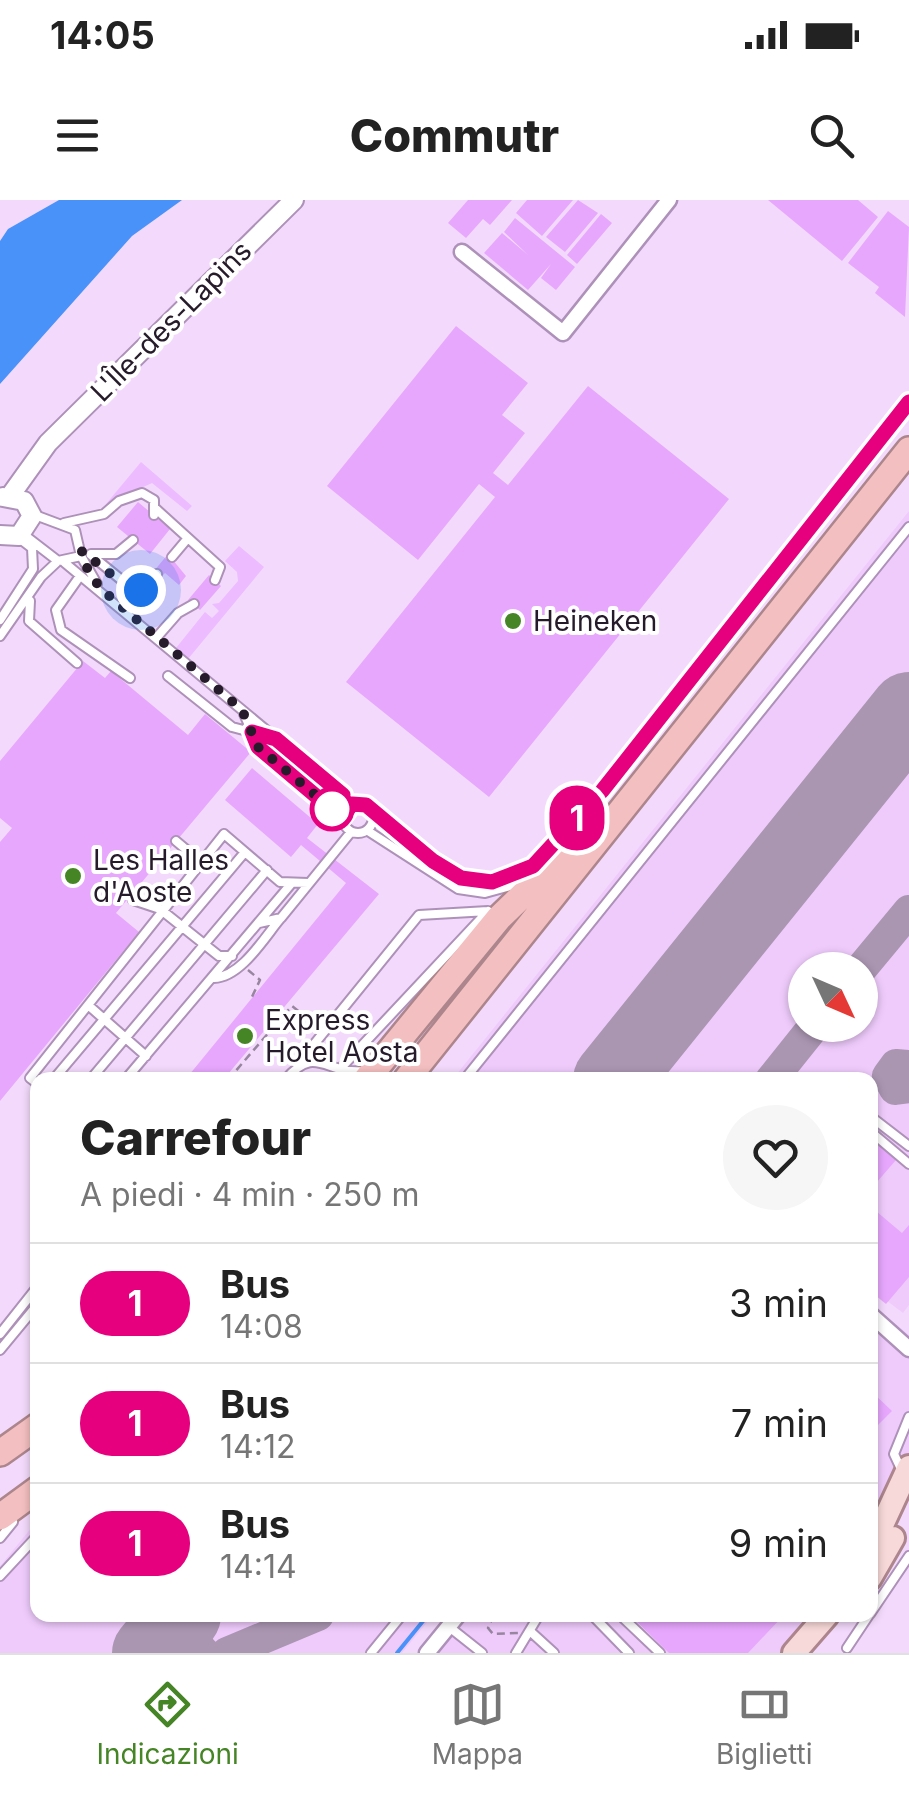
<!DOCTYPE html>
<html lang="it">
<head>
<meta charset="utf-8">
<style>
	:root { --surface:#fff; --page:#f6f6f6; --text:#222; --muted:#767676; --line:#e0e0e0; --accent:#458526 }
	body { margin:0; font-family:Inter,sans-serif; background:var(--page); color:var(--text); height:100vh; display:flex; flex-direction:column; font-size:38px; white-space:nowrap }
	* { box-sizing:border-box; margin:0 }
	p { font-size:32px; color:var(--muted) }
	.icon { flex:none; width:55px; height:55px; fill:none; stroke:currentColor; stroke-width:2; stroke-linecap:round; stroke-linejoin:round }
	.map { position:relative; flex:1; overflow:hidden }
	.panel { position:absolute; left:30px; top:872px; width:848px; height:550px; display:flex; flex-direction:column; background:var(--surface); border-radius:20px; box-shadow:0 2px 8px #0004 }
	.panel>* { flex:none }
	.badge { padding:0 20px; border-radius:32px; font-size:35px; line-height:65px }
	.needle { width:65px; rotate:134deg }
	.tools { position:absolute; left:788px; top:752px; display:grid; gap:20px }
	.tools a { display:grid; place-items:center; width:90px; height:90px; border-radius:50%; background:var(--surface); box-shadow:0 2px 8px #0004; font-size:50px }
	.you { position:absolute; width:50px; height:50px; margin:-25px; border:8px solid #fff; border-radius:50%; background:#1a73e8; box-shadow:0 0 0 15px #1a73e833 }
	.map>.badge { position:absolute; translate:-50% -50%; box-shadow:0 0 0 5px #fff }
	.round { display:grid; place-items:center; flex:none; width:105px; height:105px; border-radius:52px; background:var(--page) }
	.head { display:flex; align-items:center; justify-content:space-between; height:170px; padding:0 50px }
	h1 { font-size:48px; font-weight:800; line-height:75px }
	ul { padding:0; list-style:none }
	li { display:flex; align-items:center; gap:30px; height:120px; padding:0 50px; border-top:2px solid var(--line) }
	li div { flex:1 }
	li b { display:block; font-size:38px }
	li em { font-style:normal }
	li .badge { min-width:110px; font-weight:700; text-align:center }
	.status { display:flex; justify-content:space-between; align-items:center; height:70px; padding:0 50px; background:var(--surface); direction:ltr }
	.status svg { height:28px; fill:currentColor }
	header { display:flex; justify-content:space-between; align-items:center; height:130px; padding:0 50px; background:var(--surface); font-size:45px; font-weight:800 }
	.tabs { display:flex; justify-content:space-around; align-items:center; height:140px; border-top:2px solid var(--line); background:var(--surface); font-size:28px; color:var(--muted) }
	.tabs a { display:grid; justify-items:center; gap:5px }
	.tabs .selected { color:var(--accent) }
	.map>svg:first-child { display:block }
</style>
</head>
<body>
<div class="status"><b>14:05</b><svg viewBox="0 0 49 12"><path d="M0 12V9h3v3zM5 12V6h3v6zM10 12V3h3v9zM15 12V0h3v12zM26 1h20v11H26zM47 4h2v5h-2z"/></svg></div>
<header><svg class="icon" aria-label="menu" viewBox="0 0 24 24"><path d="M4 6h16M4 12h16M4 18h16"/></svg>Commutr<svg class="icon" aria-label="search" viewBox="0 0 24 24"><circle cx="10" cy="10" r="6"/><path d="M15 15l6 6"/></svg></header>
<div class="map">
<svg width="909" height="1453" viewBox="0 0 909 1453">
	<rect width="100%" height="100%" fill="#f3dafc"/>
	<path fill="#efcbfc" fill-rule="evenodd" d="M 909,311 L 909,958 L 870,927 L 870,880 L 452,880 ZM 805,770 L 860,770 L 860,825 L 805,825 Z
		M 870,937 L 909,969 L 909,1105 L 903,1113 L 870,1088 Z
		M 870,1103 L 909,1135 L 909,1255 L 870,1337 Z
		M 37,1321 L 38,1415 L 433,1415 L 402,1453 L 0,1453 L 0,1366 Z
		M 464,1415 L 824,1415 L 793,1453 L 434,1453 Z"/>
	<path fill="#edbbff" d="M 141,262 L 192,306 L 187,311 L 152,283 L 106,304 Z
		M 239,346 L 264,367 L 188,459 L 176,448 L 205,412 L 212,418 L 219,411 L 212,404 L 219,403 L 238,381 L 237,372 L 225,361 Z"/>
	<path fill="#4992f9" d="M 59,0 L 182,0 L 132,36 L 0,184 L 0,41 L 8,29 Z"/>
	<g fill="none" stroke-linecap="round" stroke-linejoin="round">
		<path stroke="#4992f9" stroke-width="4" d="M 397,1453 L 428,1415"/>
		<path stroke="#ab96b2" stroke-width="32" d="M 887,538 L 909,524
			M 860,770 L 909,711
			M 909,866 L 896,865 L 888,876 L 895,889 L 909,887
			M 771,880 L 815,825
			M 190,1415 L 191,1439 L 204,1453
			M 227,1453 L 318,1415"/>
		<path stroke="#ab96b2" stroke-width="78" d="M 612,880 L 909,511
			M 151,1453 L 182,1415"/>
	</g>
	<path fill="#e7a7fd" d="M 468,0 L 512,0 L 490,25 L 483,19 L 466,38 L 448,23 Z
		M 527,0 L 573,0 L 542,36 L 516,13 Z
		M 578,0 L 598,13 L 565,52 L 546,37 Z
		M 768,0 L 858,0 L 878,17 L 842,61 Z
		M 888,11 L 909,27 L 905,117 L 875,93 L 879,87 L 848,63 Z
		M 601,14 L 612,23 L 577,64 L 567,55 Z
		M 515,18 L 575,67 L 556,90 L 541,78 L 551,64 L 528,90 L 484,53 L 502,33 L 528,55 L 504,32 Z
		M 456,126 L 528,183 L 502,215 L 525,233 L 493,273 L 508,285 L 588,186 L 729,299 L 489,597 L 346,482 L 495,297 L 479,284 L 418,360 L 327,286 Z
		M 138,302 L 170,329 L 150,354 L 117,327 Z
		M 168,354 L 186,376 L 179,385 L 165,373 L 161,377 L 154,371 Z
		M 209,375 L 221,386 L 200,410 L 188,400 Z
		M 83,461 L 105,478 L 111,471 L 188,535 L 205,514 L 251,552 L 116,713 L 139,732 L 0,901 L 0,642 L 12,628 L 0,618 L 0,561 Z
		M 252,568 L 318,624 L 307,638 L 379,694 L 223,880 L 185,880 L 346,683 L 301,645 L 291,657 L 225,600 Z
		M 870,938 L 896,960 L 870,990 Z
		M 870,1006 L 902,1033 L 909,1025 L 909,1077 L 886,1104 L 870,1091 Z
		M 870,1190 L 892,1211 L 870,1233 Z
		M 630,1415 L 699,1415 L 704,1420 L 709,1415 L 784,1415 L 748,1453 L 669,1453 Z"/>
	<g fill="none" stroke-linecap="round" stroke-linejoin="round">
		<defs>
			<path id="service" d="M 156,309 L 220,367 L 215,380
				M 64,323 L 104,314 L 119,301 L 142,293 L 154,300 L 154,315
				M 23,334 L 58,361 L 81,356 L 75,330 L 35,315
				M 91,354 L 116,354 L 133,340
				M 91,355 L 135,391 L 157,374
				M 81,356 L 97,384
				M 172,357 L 188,338
				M 65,363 L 277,539
				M 80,376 L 56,410 L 61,430 L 130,478
				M 30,401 L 29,421 L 77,463
				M 0,420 L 33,369 L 32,348 L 19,338
				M 0,436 L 41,377 L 58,361
				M 157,437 L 178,413 L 194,404
				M 168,476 L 232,527 L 277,539 L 356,603
				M 244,514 L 259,547 L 343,618
				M343 618a15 15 0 1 1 30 0a15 15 0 1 1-30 0Z
				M 372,612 C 413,647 463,701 520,672
				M 368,631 L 458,689 L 485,693 L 510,686 L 602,591 L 909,202
				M 176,641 L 201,662
				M 133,700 L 160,709 L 219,756 L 232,756
				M 259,723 L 281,718 L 351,632
				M 214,778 C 241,777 264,738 280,719
				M 88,805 L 146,856
				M 298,864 L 419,715 L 488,711
				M 340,869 L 488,711
				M 53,880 L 245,652
				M 90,880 L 267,670
				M 125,880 L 291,684
				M 285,880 C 316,843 326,875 363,871
				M 464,880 L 909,327
				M 38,884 L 30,878 L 224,634 L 280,682 L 308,683
				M 870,916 L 909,946
				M 870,931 L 909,964
				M 0,1134 L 38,1086
				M 0,1150 L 38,1104
				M 901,1269 L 894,1254 L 909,1217
				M 0,1338 L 13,1322
				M 0,1376 L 38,1335
				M 870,1414 L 909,1356
				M 592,1415 L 629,1453
				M 620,1415 L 660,1453
				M 448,1426 L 482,1453
				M 531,1432 L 554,1453
				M 847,1448 L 869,1415
				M 371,1453 L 402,1415
				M 516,1453 L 539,1415"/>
			<path id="minor" d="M 462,52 L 563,133 L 669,0
				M 870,1114 L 909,1149
				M 427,1453 L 458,1415"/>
			<path id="tertiary" d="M 10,296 L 48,243 L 294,0
				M 0,335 L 19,336 L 32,316 L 24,301 L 3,297"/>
			<path id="primary" d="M 870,1351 L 909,1267
				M 870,1378 L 893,1338
				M 794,1453 L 827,1415"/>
			<path id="motorway" d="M 366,880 L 499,718 L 586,634
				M 406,880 L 909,250
				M 0,1253 L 38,1226
				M 0,1317 L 38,1289"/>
		</defs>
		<use href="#service" stroke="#ae91b8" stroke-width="12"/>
		<use href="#minor" stroke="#ae91b8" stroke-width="19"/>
		<use href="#tertiary" stroke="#ae91b8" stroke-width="22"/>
		<use href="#primary" stroke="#ac868c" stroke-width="28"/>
		<use href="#motorway" stroke="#ac868c" stroke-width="30"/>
		<path stroke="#98859f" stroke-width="2.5" stroke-dasharray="8 5" stroke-linecap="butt" d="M 147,685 L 162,697
			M 248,770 L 260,780 L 250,801
			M 274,820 L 277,822 L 292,806 L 317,826
			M 228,880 L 276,824
			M 494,1415 L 488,1428 L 493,1434 L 518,1433"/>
		<use href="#service" stroke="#fff" stroke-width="8"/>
		<use href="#minor" stroke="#fff" stroke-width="14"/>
		<use href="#tertiary" stroke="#fff" stroke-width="18"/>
		<use href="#primary" stroke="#f8d9d9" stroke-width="22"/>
		<use href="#motorway" stroke="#f4bfc0" stroke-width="25"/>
	</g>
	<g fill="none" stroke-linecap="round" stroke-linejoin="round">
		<defs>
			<path id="line" d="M 343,595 L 276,539 L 252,532 L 258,547 L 342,618 L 352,604 L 366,605 L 433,661 L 461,678 L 492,682 L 533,666 L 602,591 L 909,202"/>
		</defs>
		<use href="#line" stroke="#fff" stroke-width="22"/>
		<use href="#line" stroke="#e6007e" stroke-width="15"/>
		<path stroke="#261b2a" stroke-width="10" stroke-dasharray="0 18" d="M 141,390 L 122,383 L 82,351 L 82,360 L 100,388 L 242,510 L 258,547 L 332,609"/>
	</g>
	<g fill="#458526" stroke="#fff" stroke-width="4">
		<circle cx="513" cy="421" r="10"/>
		<circle cx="73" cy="676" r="10"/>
		<circle cx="245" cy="836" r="10"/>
	</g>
	<circle fill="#fff" stroke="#e6007e" stroke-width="5" cx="332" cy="609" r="20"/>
	<g text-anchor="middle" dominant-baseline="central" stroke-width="8" stroke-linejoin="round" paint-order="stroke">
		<g font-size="28" fill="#261b2a" stroke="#fff">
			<text transform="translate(171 121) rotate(-45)">L'Île-des-Lapins</text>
		</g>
		<g font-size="28" fill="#261b2a" stroke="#fff" text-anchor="start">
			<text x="533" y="421">Heineken</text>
			<text x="93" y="660">Les Halles<tspan x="93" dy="32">d'Aoste</tspan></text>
			<text x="265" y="820">Express<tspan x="265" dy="32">Hotel Aosta</tspan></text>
		</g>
	</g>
</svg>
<div class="tools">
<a><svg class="needle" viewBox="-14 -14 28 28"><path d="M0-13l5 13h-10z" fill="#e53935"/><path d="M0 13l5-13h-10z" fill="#767676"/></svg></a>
</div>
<div class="you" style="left:141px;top:390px"></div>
<b class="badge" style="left:577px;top:618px;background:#e6007e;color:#fff">1</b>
<section class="panel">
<div class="head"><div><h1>Carrefour</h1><p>A piedi · 4 min · 250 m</p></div><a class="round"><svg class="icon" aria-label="heart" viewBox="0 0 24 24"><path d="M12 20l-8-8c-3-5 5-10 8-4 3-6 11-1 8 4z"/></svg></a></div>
<ul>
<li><span class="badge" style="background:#e6007e;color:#fff">1</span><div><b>Bus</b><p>14:08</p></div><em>3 min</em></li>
<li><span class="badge" style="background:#e6007e;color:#fff">1</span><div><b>Bus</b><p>14:12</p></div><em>7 min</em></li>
<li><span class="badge" style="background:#e6007e;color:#fff">1</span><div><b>Bus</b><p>14:14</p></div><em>9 min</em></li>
</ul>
</section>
</div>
<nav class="tabs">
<a class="selected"><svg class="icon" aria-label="directions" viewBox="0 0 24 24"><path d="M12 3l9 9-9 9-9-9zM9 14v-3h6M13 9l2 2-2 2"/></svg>Indicazioni</a>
<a><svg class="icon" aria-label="map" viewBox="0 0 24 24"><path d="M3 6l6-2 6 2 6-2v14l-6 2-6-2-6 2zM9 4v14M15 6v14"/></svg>Mappa</a>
<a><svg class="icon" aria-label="tickets" viewBox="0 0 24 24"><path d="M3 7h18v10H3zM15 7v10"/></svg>Biglietti</a>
</nav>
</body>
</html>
